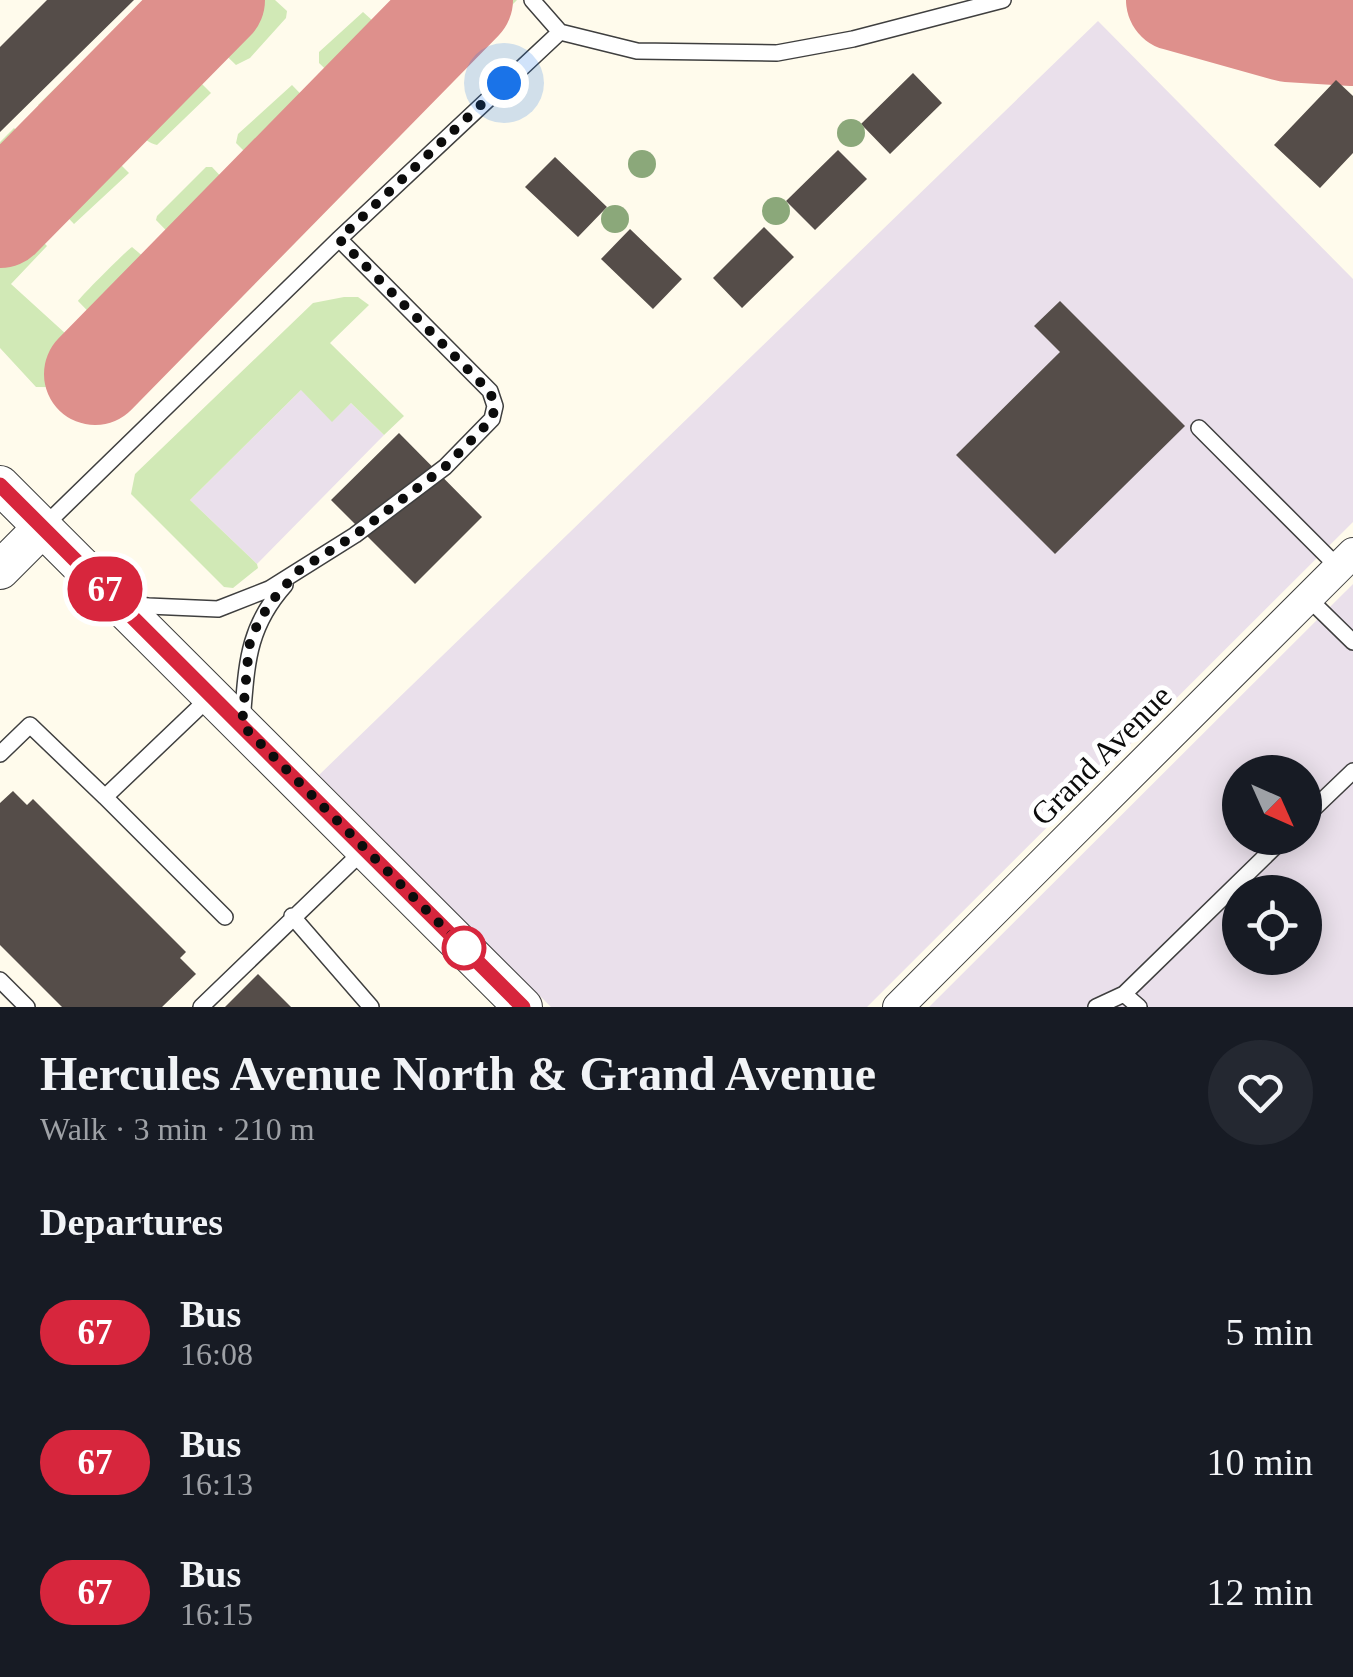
<!DOCTYPE html>
<html lang="en">
<head>
<meta charset="utf-8">
<style>
	:root { --surface:#171b24; --page:#242831; --text:#f1f3f6; --muted:#9ea1a6 }
	body { margin:0; font-family:Georgia,serif; background:var(--page); color:var(--text); height:100vh; display:flex; flex-direction:column; font-size:38px; white-space:nowrap }
	* { box-sizing:border-box; margin:0 }
	p { font-size:32px; color:var(--muted) }
	.icon { flex:none; width:55px; height:55px; fill:none; stroke:currentColor; stroke-width:2; stroke-linecap:round; stroke-linejoin:round }
	.map { position:relative; height:1007px; overflow:hidden }
	.sheet { display:flex; flex-direction:column; background:var(--surface); flex:1 }
	.sheet>* { flex:none }
	.badge { padding:0 20px; border-radius:32px; font-size:35px; line-height:65px }
	.needle { width:65px; rotate:135deg }
	.tools { position:absolute; left:1222px; top:755px; display:grid; gap:20px }
	.tools a { display:grid; place-items:center; width:100px; height:100px; border-radius:50%; background:var(--surface); box-shadow:0 5px 25px #0003; font-size:50px }
	.you { position:absolute; width:50px; height:50px; margin:-25px; border:8px solid #fff; border-radius:50%; background:#1a73e8; box-shadow:0 0 0 15px #1a73e833 }
	.map>.badge { position:absolute; translate:-50% -50%; box-shadow:0 0 0 5px #fff }
	h2 { padding:0 40px; font-size:38px; line-height:90px }
	.round { display:grid; place-items:center; flex:none; width:105px; height:105px; border-radius:52px; background:var(--page) }
	.overview { display:flex; align-items:center; justify-content:space-between; height:170px; padding:0 40px }
	h1 { font-size:48px; font-weight:800; line-height:75px }
	ul { padding:0; list-style:none }
	li { display:flex; align-items:center; gap:30px; height:130px; padding:0 40px }
	li div { flex:1 }
	li b { display:block; font-size:38px }
	li em { font-style:normal }
	li .badge { min-width:110px; font-weight:700; text-align:center }
	.map>svg:first-child { display:block }
</style>
</head>
<body>
<div class="map">
<svg width="1353" height="1007" viewBox="0 0 1353 1007">
	<rect width="100%" height="100%" fill="#fffbec"/>
	<path fill="#eae0eb" fill-rule="evenodd" d="M 1098,21 L 1353,279 L 1353,522 L 867,1007 L 551,1007 L 319,775 Z
		M 302,389 L 332,421 L 351,403 L 384,435 L 257,564 L 190,500 Z
		M 1353,584 L 1353,1007 L 929,1007 L 1346,591 ZM 1240,772 L 1305,772 L 1305,838 L 1240,838 ZM 1240,892 L 1305,892 L 1305,958 L 1240,958 Z"/>
	<path fill="#d1e9b6" d="M 145,0 L 189,0 L 190,6 L 150,47 L 132,43 L 117,28 Z
		M 238,0 L 275,0 L 287,11 L 286,18 L 250,58 L 236,65 L 208,38 L 208,30 Z
		M 482,0 L 517,0 L 132,388 L 36,387 L 0,348 L 0,239 L 21,219 L 47,246 L 11,284 L 99,364 L 91,372 L 104,384 L 188,302 Z
		M 1229,0 L 1353,0 L 1353,16 L 1296,13 Z
		M 363,12 L 393,39 L 394,48 L 356,88 L 347,90 L 319,63 L 319,52 Z
		M 93,51 L 109,66 L 112,82 L 69,124 L 55,122 L 38,105 Z
		M 175,68 L 187,69 L 211,93 L 157,145 C 143,142 131,125 127,112 Z
		M 292,85 L 321,115 L 321,122 L 272,172 L 263,170 L 236,143 L 238,134 Z
		M 14,128 L 33,147 L 32,160 L 0,193 L 0,142 Z
		M 94,143 L 106,150 L 129,173 L 74,224 L 51,200 L 50,188 Z
		M 206,167 L 212,167 L 240,197 L 241,205 L 197,249 L 187,252 L 156,220 L 157,216 Z
		M 132,247 L 158,269 L 162,279 C 154,299 128,328 106,330 L 78,301 C 80,297 127,250 132,247 Z
		M 344,297 L 358,297 L 369,305 L 330,343 L 404,416 L 384,435 L 351,403 L 332,422 L 301,390 L 190,500 L 257,564 L 258,568 L 233,588 L 224,587 L 131,494 L 135,474 L 313,303 Z"/>
	<g fill="none" stroke-linecap="round" stroke-linejoin="round">
		<path stroke="#de908c" stroke-width="102" d="M 1177,0 L 1288,31 L 1353,35
			M 0,217 L 214,0
			M 95,374 L 462,0"/>
	</g>
	<path fill="#554d49" d="M 47,0 L 134,0 L 0,132 L 0,47 Z
		M 913,73 L 942,103 L 890,154 L 861,124 Z
		M 1336,80 L 1353,96 L 1353,153 L 1320,188 L 1274,145 Z
		M 838,150 L 867,179 L 815,230 L 786,201 Z
		M 555,157 L 607,207 L 578,237 L 525,187 Z
		M 764,227 L 794,257 L 742,308 L 713,278 Z
		M 630,229 L 682,279 L 653,309 L 601,259 Z
		M 1060,301 L 1185,426 L 1055,554 L 956,455 L 1060,352 L 1034,326 Z
		M 399,433 L 482,517 L 415,584 L 331,500 Z
		M 13,791 L 27,805 L 33,799 L 186,952 L 180,958 L 196,974 L 162,1007 L 62,1007 L 0,945 L 0,803 Z
		M 258,974 L 291,1007 L 225,1007 Z"/>
	<g fill="none" stroke-linecap="round" stroke-linejoin="round">
		<defs>
			<path id="service" d="M 532,0 L 560,32
				M 1199,428 L 1338,567
				M 42,528 L 339,239 L 560,32 L 637,51 L 777,53 L 853,39 L 1003,0
				M 1308,598 L 1353,642
				M 128,602 L 148,606 L 218,609 L 269,589 L 355,535 L 445,467 L 492,419 L 495,406 L 490,391 L 339,239
				M 212,695 L 105,797 L 225,917
				M 242,721 C 247,666 246,629 285,585
				M 0,754 L 30,725 L 105,797
				M 1305,817 L 1353,771
				M 292,916 L 371,1007
				M 0,980 L 27,1007
				M 1124,994 L 1139,1007
				M 201,1007 L 365,849
				M 1096,1007 L 1124,994 L 1284,838"/>
			<path id="minor" d="M 898,1007 L 1353,553"/>
			<path id="tertiary" d="M 0,485 L 523,1007
				M 0,570 L 42,528"/>
		</defs>
		<use href="#service" stroke="#3f3f3f" stroke-width="18"/>
		<use href="#minor" stroke="#3f3f3f" stroke-width="32"/>
		<use href="#tertiary" stroke="#3f3f3f" stroke-width="40"/>
		<use href="#service" stroke="#fff" stroke-width="15"/>
		<use href="#minor" stroke="#fff" stroke-width="30"/>
		<use href="#tertiary" stroke="#fff" stroke-width="38"/>
	</g>
	<g fill="#8ba87a">
		<circle cx="851" cy="133" r="14"/>
		<circle cx="642" cy="164" r="14"/>
		<circle cx="776" cy="211" r="14"/>
		<circle cx="615" cy="219" r="14"/>
	</g>
	<g fill="none" stroke-linecap="round" stroke-linejoin="round">
		<defs>
			<path id="line" d="M 0,485 L 523,1007"/>
		</defs>
		<use href="#line" stroke="#fff" stroke-width="22"/>
		<use href="#line" stroke="#d7263d" stroke-width="15"/>
		<path stroke="#0c0c0c" stroke-width="10" stroke-dasharray="0 18" d="M 464,948 L 242,725 L 249,646 L 259,620 L 276,596 L 298,571 L 355,535 L 445,467 L 492,419 L 495,406 L 490,392 L 339,239 L 504,83"/>
	</g>
	<circle fill="#fff" stroke="#d7263d" stroke-width="5" cx="464" cy="948" r="20"/>
	<g text-anchor="middle" dominant-baseline="central" stroke-width="10" stroke-linejoin="round" paint-order="stroke">
		<g font-size="32" fill="#0c0c0c" stroke="#fff">
			<text transform="translate(1101 755) rotate(-45)">Grand Avenue</text>
		</g>
	</g>
</svg>
<div class="tools">
<a><svg class="needle" viewBox="-14 -14 28 28"><path d="M0-13l5 13h-10z" fill="#e53935"/><path d="M0 13l5-13h-10z" fill="#9ea1a6"/></svg></a>
<a><svg class="icon" aria-label="locate" viewBox="0 0 24 24"><circle cx="12" cy="12" r="6"/><path d="M12 2v4M12 18v4M2 12h4M18 12h4"/></svg></a>
</div>
<div class="you" style="left:504px;top:83px"></div>
<b class="badge" style="left:105px;top:589px;background:#d7263d;color:#fff">67</b>
</div>
<section class="sheet">
<div class="overview"><div><h1>Hercules Avenue North &amp; Grand Avenue</h1><p>Walk · 3 min · 210 m</p></div><a class="round"><svg class="icon" aria-label="heart" viewBox="0 0 24 24"><path d="M12 20l-8-8c-3-5 5-10 8-4 3-6 11-1 8 4z"/></svg></a></div>
<h2>Departures</h2>
<ul>
<li><span class="badge" style="background:#d7263d;color:#fff">67</span><div><b>Bus</b><p>16:08</p></div><em>5 min</em></li>
<li><span class="badge" style="background:#d7263d;color:#fff">67</span><div><b>Bus</b><p>16:13</p></div><em>10 min</em></li>
<li><span class="badge" style="background:#d7263d;color:#fff">67</span><div><b>Bus</b><p>16:15</p></div><em>12 min</em></li>
</ul>
</section>
</body>
</html>
